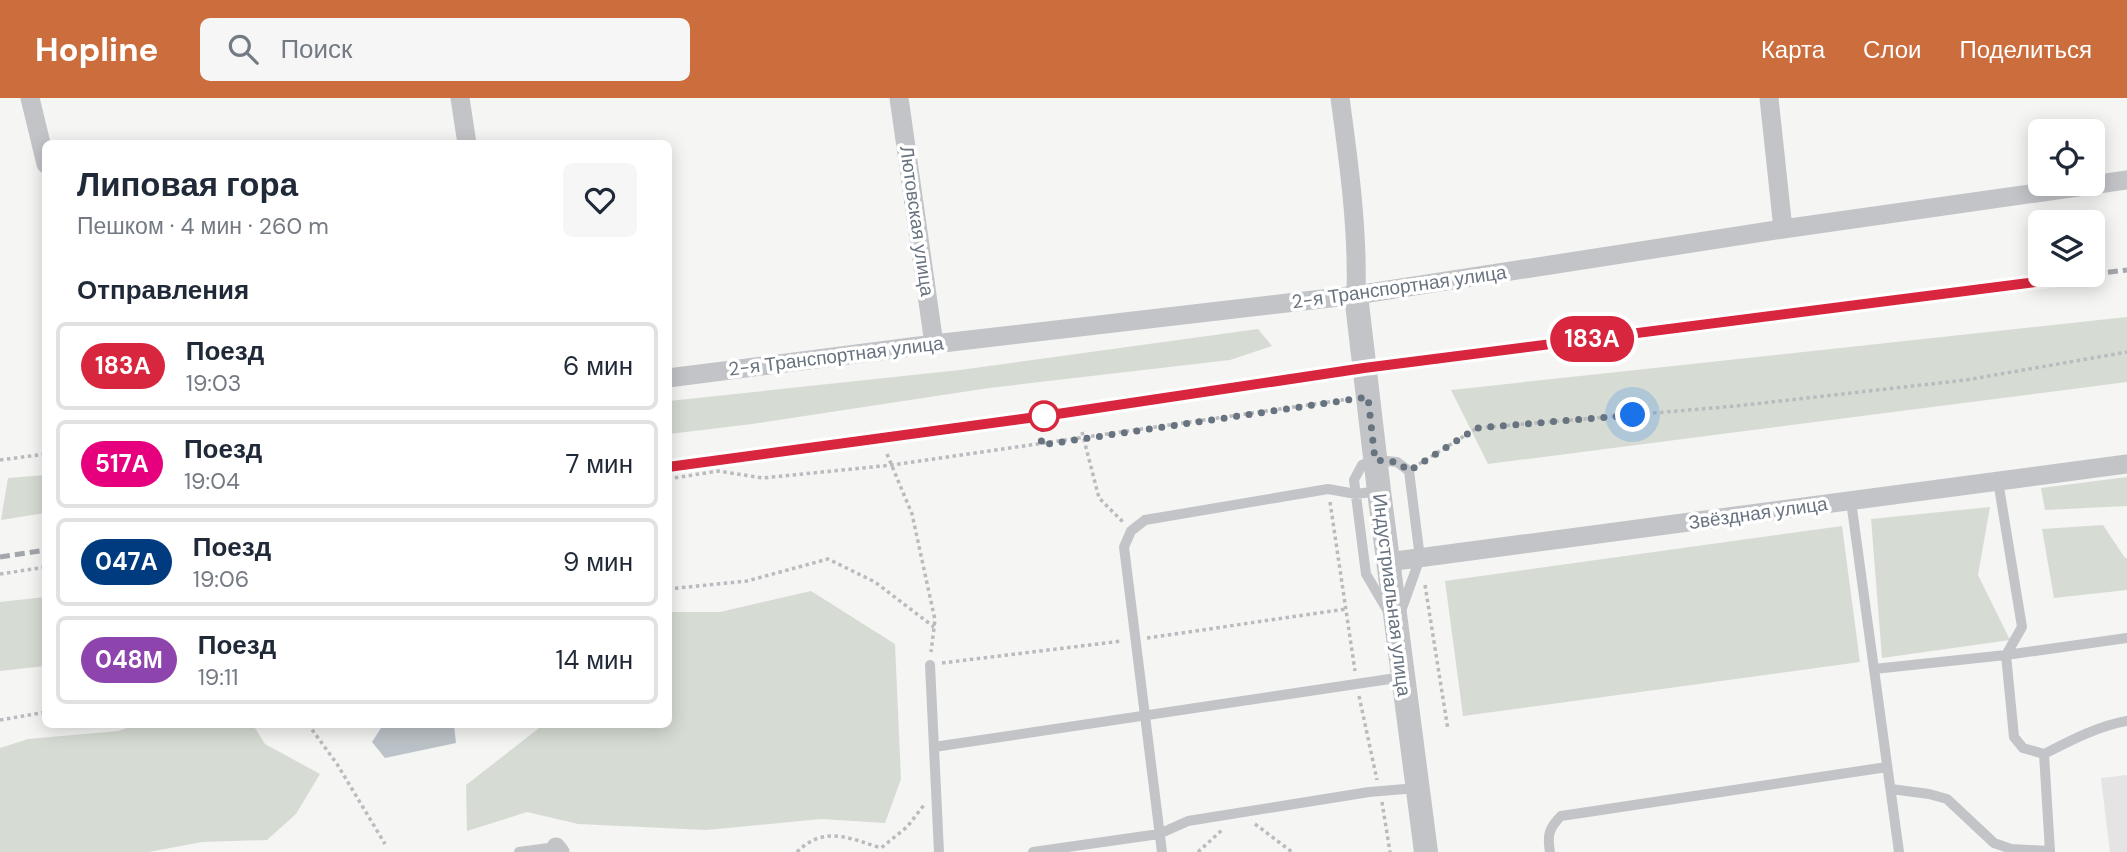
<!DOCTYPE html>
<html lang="ru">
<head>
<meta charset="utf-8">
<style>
	:root { --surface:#fff; --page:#f6f6f7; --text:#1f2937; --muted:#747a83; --line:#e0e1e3; --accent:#cb6d3d }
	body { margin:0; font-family:"DM Sans",sans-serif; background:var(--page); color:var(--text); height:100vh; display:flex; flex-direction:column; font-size:26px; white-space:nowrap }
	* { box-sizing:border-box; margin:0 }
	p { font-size:23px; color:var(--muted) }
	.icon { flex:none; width:38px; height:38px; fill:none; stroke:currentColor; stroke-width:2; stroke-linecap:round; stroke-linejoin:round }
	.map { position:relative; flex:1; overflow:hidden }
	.panel { position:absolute; left:42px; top:42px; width:630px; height:588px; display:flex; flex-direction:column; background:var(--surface); border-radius:10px; box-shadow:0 4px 18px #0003 }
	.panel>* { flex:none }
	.badge { padding:0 14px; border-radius:23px; font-size:24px; line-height:46px }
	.fabs { position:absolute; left:2028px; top:21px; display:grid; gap:14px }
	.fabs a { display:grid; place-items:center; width:77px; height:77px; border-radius:10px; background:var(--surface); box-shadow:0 4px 18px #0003; font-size:35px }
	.you { position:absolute; width:35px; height:35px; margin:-18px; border:5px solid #fff; border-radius:50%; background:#1a73e8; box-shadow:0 0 0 10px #1a73e833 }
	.map>.badge { position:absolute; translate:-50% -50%; box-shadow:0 0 0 4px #fff }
	h2 { padding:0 35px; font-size:26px; line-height:63px }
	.round { display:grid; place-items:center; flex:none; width:74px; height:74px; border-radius:10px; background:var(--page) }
	.headline { display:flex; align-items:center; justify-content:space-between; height:119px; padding:0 35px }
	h1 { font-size:33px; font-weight:600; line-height:52px }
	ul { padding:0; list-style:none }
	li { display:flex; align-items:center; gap:21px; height:88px; margin:0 14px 10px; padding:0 21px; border:4px solid var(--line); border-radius:10px }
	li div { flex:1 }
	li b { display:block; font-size:26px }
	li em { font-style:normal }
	li .badge { min-width:77px; font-weight:700; text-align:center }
	header { display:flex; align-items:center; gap:42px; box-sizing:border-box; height:98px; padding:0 35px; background:var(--accent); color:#fff }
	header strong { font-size:33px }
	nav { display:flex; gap:38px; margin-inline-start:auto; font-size:24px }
	.search { width:490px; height:63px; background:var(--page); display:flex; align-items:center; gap:18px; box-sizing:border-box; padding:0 24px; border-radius:10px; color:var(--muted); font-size:26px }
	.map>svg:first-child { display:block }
</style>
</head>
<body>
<header>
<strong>Hopline</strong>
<div class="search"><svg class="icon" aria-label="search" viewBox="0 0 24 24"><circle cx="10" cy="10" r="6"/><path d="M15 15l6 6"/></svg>Поиск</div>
<nav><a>Карта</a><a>Слои</a><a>Поделиться</a></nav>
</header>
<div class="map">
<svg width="2127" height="754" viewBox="0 0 2127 754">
	<rect width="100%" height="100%" fill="#f5f5f3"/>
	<path fill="#e3e4e3" d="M 2127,677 L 2127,754 L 2110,754 L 2101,680 Z"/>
	<path fill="#d6dcd4" d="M 2127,219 L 2127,284 L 1488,366 L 1451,292 Z
		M 1258,231 L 1272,248 L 1230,262 L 989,290 L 752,326 L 669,336 L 669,303 L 960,272 Z
		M 45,377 L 45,415 L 1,422 L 8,380 Z
		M 2127,379 L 2127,408 L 2045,412 L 2041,390 Z
		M 1990,409 L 1978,477 L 2010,542 L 1882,560 L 1871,421 Z
		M 2103,427 L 2125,460 L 2127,460 L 2127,492 L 2054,500 L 2042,431 Z
		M 1842,428 L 1860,564 L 1463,618 L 1445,483 Z
		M 811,493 L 895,546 L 901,681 L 885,725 L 821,721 L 706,732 L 578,726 L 527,714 L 467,733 L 466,687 L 543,627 L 668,626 L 669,514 L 720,514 Z
		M 45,499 L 45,568 L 0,573 L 0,504 Z
		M 140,626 L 253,627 L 265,646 L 320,676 L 296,716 L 267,742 L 202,744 L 149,754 L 0,754 L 0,650 L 28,641 L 118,633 Z"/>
	<path fill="#bcc3c8" d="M 383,627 L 454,627 L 456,645 L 385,660 L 372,644 Z"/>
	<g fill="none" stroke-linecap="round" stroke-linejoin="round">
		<path stroke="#b9bbbe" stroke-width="3.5" stroke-dasharray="3.5 3.5" stroke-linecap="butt" d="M 1082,334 L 1099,400 L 1123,424
			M 887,356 L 912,416 L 935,522 L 931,554
			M 0,362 L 46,356
			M 1419,366 L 1477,330 L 1736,308 L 1966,282 L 2127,254
			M 668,381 L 718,373 L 763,380 L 892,367 L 1349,301
			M 1330,404 L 1355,573
			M 0,476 L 46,469
			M 1425,487 L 1448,632
			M 668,491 L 747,483 L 828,461 L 875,484 L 934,529
			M 1147,540 L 1346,511
			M 942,565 L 1122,543
			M 1359,598 L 1377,682
			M 0,622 L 46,614
			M 308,626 L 337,666 L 385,746
			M 1382,704 L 1390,754
			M 1255,726 L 1292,754
			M 797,754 C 824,727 849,740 881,750 L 907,729 L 924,707
			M 1198,754 L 1222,732"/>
		<path stroke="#c2c4c7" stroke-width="10" d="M 1375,362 L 1397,364 L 1409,373 L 1420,460 L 1396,527 L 1366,476 L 1354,382 L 1362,367 Z
			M 1851,403 L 1899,754
			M 930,567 L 939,754
			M 1874,571 L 2006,557 L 2127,540
			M 934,649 L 1403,579
			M 2044,656 C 2070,643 2098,628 2127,623
			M 1891,691 L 1929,696 L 1947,701 L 1994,745 L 2011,751 L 2050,753 L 2044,656 L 2023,650 L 2014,639 L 2006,557 L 2022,529 L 1998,383
			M 519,754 L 556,749
			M 1033,754 L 1159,736 L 1188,723 L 1369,694 L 1417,690
			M 1162,754 L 1124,449 L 1131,433 L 1145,422 L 1328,391 L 1356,396 L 1379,393
			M 1550,754 C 1547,737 1549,730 1561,718 L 1887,669"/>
		<path stroke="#c2c4c7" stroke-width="19" d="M 30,0 L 46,66
			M 460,0 L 467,46
			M 899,0 L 934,246
			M 1340,0 C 1349,66 1358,131 1356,197
			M 1769,0 L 1783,131
			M 668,280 L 934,246 L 1356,197 L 1783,131 L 2127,82
			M 1388,464 L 2127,366
			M 556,749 L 560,754"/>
		<path stroke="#c2c4c7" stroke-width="24" d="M 1356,197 L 1379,393 L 1426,754"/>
		<path stroke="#a3a7ac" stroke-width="5" stroke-dasharray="10 5" stroke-linecap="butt" d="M 2093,176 L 2127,172
			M 668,368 L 1044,318 L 1364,270 L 2090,177
			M 0,459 L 46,452"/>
	</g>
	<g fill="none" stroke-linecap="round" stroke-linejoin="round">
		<defs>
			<path id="line" d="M 668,369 L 1044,318 L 1364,270 L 2090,177"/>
		</defs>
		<use href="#line" stroke="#fff" stroke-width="16"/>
		<use href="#line" stroke="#d7263d" stroke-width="10"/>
		<path stroke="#687380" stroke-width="7" stroke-dasharray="0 12.6" d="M 1044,318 L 1041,347 L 1368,299 L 1375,362 L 1397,364 L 1409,373 L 1477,330 L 1633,317"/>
	</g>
	<circle fill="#fff" stroke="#d7263d" stroke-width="3.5" cx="1044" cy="318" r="14"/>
	<g text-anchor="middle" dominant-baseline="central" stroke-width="7" stroke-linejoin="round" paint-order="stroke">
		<g font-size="19" fill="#687380" stroke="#fff">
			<text transform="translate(917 123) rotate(82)">Лютовская улица</text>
			<text transform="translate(1399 189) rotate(-8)">2-я Транспортная улица</text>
			<text transform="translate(836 258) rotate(-7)">2-я Транспортная улица</text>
			<text transform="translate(1758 415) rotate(-8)">Звёздная улица</text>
			<text transform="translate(1392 497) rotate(83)">Индустриальная улица</text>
		</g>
	</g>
</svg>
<div class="fabs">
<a><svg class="icon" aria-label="locate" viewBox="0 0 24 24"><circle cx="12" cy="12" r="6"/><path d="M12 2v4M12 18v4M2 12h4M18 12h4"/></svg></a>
<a><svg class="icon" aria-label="layers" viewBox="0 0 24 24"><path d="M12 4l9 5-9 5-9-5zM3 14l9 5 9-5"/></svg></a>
</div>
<div class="you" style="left:1633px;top:317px"></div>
<b class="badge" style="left:1592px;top:241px;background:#d7263d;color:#fff">183А</b>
<section class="panel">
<div class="headline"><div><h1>Липовая гора</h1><p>Пешком · 4 мин · 260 m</p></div><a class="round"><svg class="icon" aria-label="heart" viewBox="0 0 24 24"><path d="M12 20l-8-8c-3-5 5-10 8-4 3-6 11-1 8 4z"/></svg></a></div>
<h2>Отправления</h2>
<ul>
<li><span class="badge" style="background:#d7263d;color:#fff">183А</span><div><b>Поезд</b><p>19:03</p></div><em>6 мин</em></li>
<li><span class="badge" style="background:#e6007e;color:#fff">517А</span><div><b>Поезд</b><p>19:04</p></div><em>7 мин</em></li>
<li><span class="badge" style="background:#003b80;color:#fff">047А</span><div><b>Поезд</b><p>19:06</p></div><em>9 мин</em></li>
<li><span class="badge" style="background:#8e44ad;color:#fff">048М</span><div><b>Поезд</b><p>19:11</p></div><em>14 мин</em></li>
</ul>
</section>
</div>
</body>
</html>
